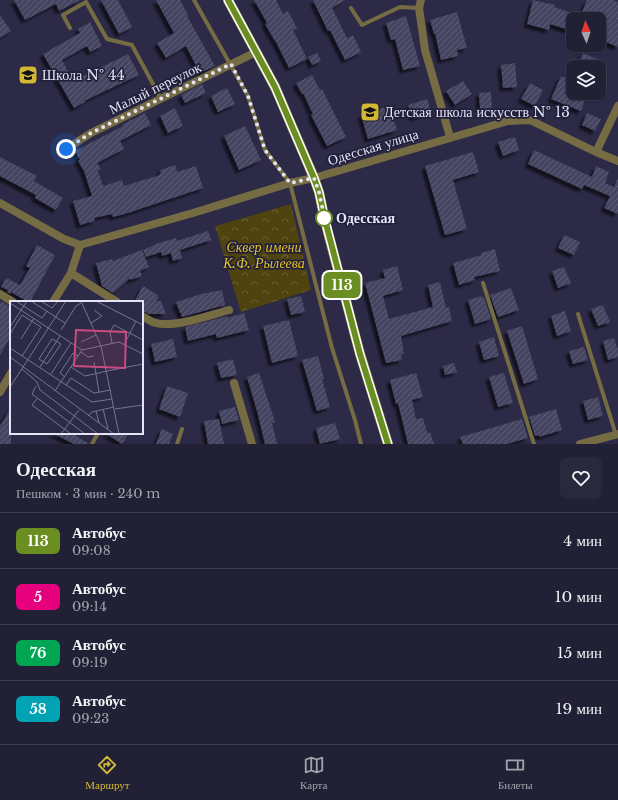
<!DOCTYPE html>
<html lang="ru">
<head>
<meta charset="utf-8">
<style>
	:root { --surface:#212034; --page:#29283c; --text:#f1f3f6; --muted:#a2a3ac; --line:#3e3e4f; --accent:#d2b736 }
	body { margin:0; font-family:"Libre Baskerville",serif; background:var(--page); color:var(--text); height:100vh; display:flex; flex-direction:column; font-size:15px; white-space:nowrap }
	* { box-sizing:border-box; margin:0 }
	p { font-size:13px; color:var(--muted) }
	.icon { flex:none; width:22px; height:22px; fill:none; stroke:currentColor; stroke-width:2; stroke-linecap:round; stroke-linejoin:round }
	.map { position:relative; height:444px; overflow:hidden }
	.panel { display:flex; flex-direction:column; background:var(--surface); flex:1 }
	.panel>* { flex:none }
	.badge { padding:0 8px; border-radius:6px; font-size:14px; line-height:26px }
	.needle { width:26px; rotate:357deg }
	.fabs { position:absolute; left:566px; top:12px; display:grid; gap:8px }
	.fabs a { display:grid; place-items:center; width:40px; height:40px; border-radius:8px; background:var(--surface); box-shadow:0 1px 3px #0004,0 0 0 1px var(--line); font-size:20px }
	.you { position:absolute; width:20px; height:20px; margin:-10px; border:3px solid #fff; border-radius:50%; background:#1a73e8; box-shadow:0 0 0 6px #1a73e833 }
	.map>.badge { position:absolute; translate:-50% -50%; box-shadow:0 0 0 2px #fff }
	.round { display:grid; place-items:center; flex:none; width:42px; height:42px; border-radius:8px; background:var(--page) }
	.overview { display:flex; align-items:center; justify-content:space-between; height:68px; padding:0 16px }
	h1 { font-size:19px; font-weight:600; line-height:30px }
	ul { padding:0; list-style:none }
	li { display:flex; align-items:center; gap:12px; height:56px; padding:0 16px; border-top:1px solid var(--line) }
	li div { flex:1 }
	li b { display:block; font-size:15px }
	li em { font-style:normal }
	li .badge { min-width:44px; font-weight:700; text-align:center }
	.tabs { display:flex; justify-content:space-around; align-items:center; height:56px; border-top:1px solid var(--line); background:var(--surface); font-size:11px; color:var(--muted) }
	.tabs a { display:grid; justify-items:center; gap:2px }
	.tabs .active { color:var(--accent) }
	.map>svg:first-child { display:block }
</style>
</head>
<body>
<div class="map">
<svg width="618" height="444" viewBox="0 0 618 444">
	<defs>
		<pattern id="park-crowns" width="20" height="18" patternUnits="userSpaceOnUse"><rect width="20" height="18" fill="#4f4410"/><path d="M2 6a3 3 0 1 1 6 0M12 15a3 3 0 1 1 6 0" fill="none" stroke="#685f33"/></pattern>
		<pattern id="building-hatch" width="6" height="6" patternUnits="userSpaceOnUse"><rect width="6" height="6" fill="#454462"/><path d="M-1 1l2-2M0 6l6-6M5 7l2-2" fill="none" stroke="#605f79"/></pattern>
		<filter id="shadow"><feDropShadow dx="-3.5" dy="3.5" stdDeviation="1" flood-color="#0009"/></filter>
	</defs>
	<rect width="100%" height="100%" fill="#2c2a46"/>
	<path fill="url(#park-crowns)" d="M 291,204 L 311,290 L 241,312 L 215,226 Z"/>
	<path fill="url(#building-hatch)" filter="url(#shadow)" d="M 14,0 L 80,0 L 59,11 L 56,4 L 25,20 Z
		M 101,0 L 118,0 L 132,27 L 119,34 Z
		M 156,0 L 180,0 L 188,15 L 187,16 L 215,66 L 200,73 L 186,46 L 166,58 L 157,43 L 174,33 Z
		M 254,0 L 276,0 L 283,14 L 288,11 L 297,28 L 293,30 L 307,59 L 289,68 L 275,40 L 275,41 L 265,24 L 267,23 Z
		M 313,0 L 345,0 L 332,8 L 347,38 L 353,35 L 361,52 L 345,60 L 330,30 L 328,31 Z
		M 533,0 L 555,5 L 554,7 L 575,14 L 569,30 L 550,24 L 549,30 L 527,24 Z
		M 587,0 L 613,0 L 618,2 L 618,47 L 599,39 L 599,19 L 579,19 Z
		M 457,12 L 467,48 L 457,50 L 458,56 L 441,60 L 435,33 L 434,34 L 430,20 Z
		M 0,15 L 11,31 L 0,38 Z
		M 406,16 L 420,66 L 403,70 L 395,39 L 391,40 L 386,23 Z
		M 90,22 L 102,46 L 90,52 L 87,46 L 62,60 L 73,81 L 128,54 L 139,75 L 84,101 L 85,102 L 74,108 L 43,54 L 80,33 L 78,29 Z
		M 317,53 L 321,61 L 312,65 L 308,57 Z
		M 583,53 L 597,59 L 594,67 L 577,67 Z
		M 515,63 L 517,87 L 503,88 L 501,65 Z
		M 312,75 L 320,90 L 322,89 L 346,137 L 327,146 L 311,115 L 313,114 L 303,93 L 302,94 L 296,83 Z
		M 561,76 L 573,81 L 573,93 L 588,93 L 581,111 L 551,99 Z
		M 463,81 L 472,94 L 455,105 L 446,91 Z
		M 530,83 L 543,90 L 535,106 L 521,99 Z
		M 202,84 L 206,93 L 185,103 L 181,95 Z
		M 227,88 L 235,104 L 218,112 L 211,96 Z
		M 491,92 L 492,108 L 480,109 L 479,93 Z
		M 427,99 L 431,112 L 413,118 L 408,105 Z
		M 389,106 L 397,130 L 368,139 L 361,115 Z
		M 175,108 L 183,126 L 168,133 L 160,116 Z
		M 145,113 L 151,125 L 120,141 L 124,149 L 97,163 L 101,169 L 98,171 L 103,186 L 122,180 L 124,186 L 157,176 L 161,173 L 160,170 L 175,165 L 177,172 L 196,166 L 203,188 L 128,213 L 113,217 L 112,214 L 94,218 L 95,221 L 80,225 L 73,201 L 92,196 L 84,171 L 78,161 L 80,160 L 75,151 L 123,126 L 122,125 Z
		M 587,113 L 601,119 L 595,131 L 582,125 Z
		M 245,126 L 261,160 L 239,170 L 224,136 Z
		M 515,137 L 519,150 L 503,156 L 498,142 Z
		M 534,150 L 592,177 L 596,166 L 609,172 L 605,183 L 614,187 L 618,178 L 618,214 L 604,208 L 610,196 L 584,185 L 582,189 L 528,164 Z
		M 473,152 L 479,172 L 453,180 L 467,229 L 445,235 L 425,166 Z
		M 0,157 L 37,176 L 34,181 L 63,198 L 56,210 L 35,198 L 36,195 L 0,176 Z
		M 208,231 L 211,240 L 180,250 L 182,258 L 173,261 L 171,253 L 162,256 L 161,252 L 146,257 L 143,250 L 159,243 L 176,238 L 177,241 Z
		M 564,235 L 580,242 L 574,255 L 558,248 Z
		M 37,245 L 55,255 L 30,302 L 28,302 L 11,292 L 11,294 L 7,292 L 8,290 L 1,287 L 6,278 L 20,285 L 30,268 L 26,266 Z
		M 495,249 L 500,271 L 474,277 L 475,280 L 459,285 L 453,263 L 481,255 L 481,253 Z
		M 142,250 L 149,267 L 140,271 L 142,276 L 130,280 L 130,278 L 113,293 L 102,286 L 96,263 L 112,259 L 113,261 Z
		M 397,266 L 403,290 L 383,296 L 389,319 L 433,307 L 428,285 L 440,282 L 446,308 L 449,307 L 452,321 L 401,336 L 404,354 L 401,354 L 402,360 L 386,363 L 365,283 L 385,278 L 383,270 Z
		M 564,267 L 571,283 L 558,288 L 552,271 Z
		M 143,286 L 159,296 L 156,301 L 161,301 L 166,314 L 149,314 L 142,311 L 142,302 L 134,302 Z
		M 511,288 L 519,310 L 498,317 L 490,295 Z
		M 222,290 L 225,305 L 182,317 L 181,313 L 180,313 L 176,302 L 201,294 Z
		M 301,296 L 305,312 L 291,315 L 287,299 Z
		M 481,296 L 482,298 L 484,297 L 491,319 L 475,324 L 468,300 Z
		M 1,301 L 11,307 L 11,336 L 0,355 L 0,304 Z
		M 603,305 L 610,322 L 598,326 L 591,309 Z
		M 565,311 L 571,331 L 557,336 L 551,316 Z
		M 244,313 L 249,330 L 217,338 L 216,334 L 188,341 L 185,327 L 228,316 L 228,318 Z
		M 289,320 L 298,356 L 272,363 L 263,326 Z
		M 522,326 L 538,379 L 524,384 L 507,331 Z
		M 494,337 L 499,356 L 484,360 L 479,342 Z
		M 614,338 L 618,350 L 618,357 L 608,360 L 603,341 Z
		M 173,339 L 177,357 L 155,362 L 151,344 Z
		M 584,347 L 588,360 L 573,364 L 569,351 Z
		M 318,356 L 324,379 L 322,379 L 330,407 L 317,411 L 302,360 Z
		M 233,359 L 237,375 L 221,378 L 217,363 Z
		M 454,363 L 457,372 L 445,375 L 443,366 Z
		M 259,373 L 275,422 L 272,423 L 277,444 L 265,444 L 257,411 L 247,377 Z
		M 416,373 L 423,397 L 412,400 L 416,419 L 423,418 L 427,433 L 430,432 L 434,444 L 408,444 L 398,403 L 396,404 L 390,380 Z
		M 504,373 L 513,403 L 498,407 L 489,377 Z
		M 167,386 L 188,393 L 180,417 L 159,409 Z
		M 598,397 L 603,416 L 588,420 L 583,401 Z
		M 235,407 L 239,420 L 222,424 L 219,411 Z
		M 11,408 L 11,444 L 0,444 L 0,426 Z
		M 556,409 L 562,430 L 539,437 L 539,435 L 535,436 L 529,417 Z
		M 219,419 L 224,444 L 208,444 L 204,421 Z
		M 522,419 L 528,438 L 507,444 L 463,444 L 460,437 Z
		M 335,423 L 340,439 L 320,444 L 316,428 Z
		M 162,429 L 173,434 L 169,444 L 156,444 Z
		M 52,433 L 72,433 L 89,444 L 74,444 Z
		M 105,433 L 129,433 L 122,444 Z"/>
	<g fill="none" stroke-linecap="round" stroke-linejoin="round">
		<path stroke="#756c44" stroke-width="4" d="M 194,0 L 248,96 L 265,150 L 290,183 L 332,348 L 355,420 L 361,444
			M 351,8 L 362,25 L 400,7 L 419,8
			M 70,28 L 63,15 L 86,2 L 107,39 L 132,45 L 161,99
			M 483,283 L 534,444
			M 578,314 L 616,435
			M 92,444 L 98,433
			M 177,444 L 182,429"/>
		<path stroke="#756c44" stroke-width="8" d="M 421,0 L 419,8 L 425,50 L 450,137
			M 66,149 L 91,133 L 256,52
			M 596,152 L 618,106
			M 0,203 L 64,239 L 80,245 L 193,213 L 290,183 L 314,178 L 508,121 L 530,120 L 596,152 L 618,161
			M 71,273 L 117,302
			M 0,294 L 13,302
			M 53,302 L 71,273 L 80,245
			M 142,316 C 146,318 151,322 156,323 C 174,328 210,315 229,310
			M 234,383 L 252,444
			M 0,392 L 11,373
			M 580,444 L 618,434"/>
		<path stroke="#9d8e4d" stroke-width="10" d="M 228,0 L 275,87 L 314,178 L 319,192 L 325,221 L 360,354 L 388,444"/>
	</g>
	<g fill="none" stroke-linecap="round" stroke-linejoin="round">
		<defs>
			<path id="line" d="M 228,0 L 275,87 L 314,178 L 319,192 L 325,220 L 360,354 L 388,444"/>
		</defs>
		<use href="#line" stroke="#fff" stroke-width="9"/>
		<use href="#line" stroke="#6b8e23" stroke-width="6"/>
		<path stroke="#e4e4f6" stroke-width="4" stroke-dasharray="0 7.2" d="M 66,149 L 91,133 L 231,64 L 248,96 L 265,150 L 290,183 L 314,178 L 319,192 L 325,220 L 324,218"/>
	</g>
	<defs>
		<symbol id="school-square" viewBox="-11 -11 22 22"><rect x="-9" y="-9" width="18" height="18" rx="4" fill="#d2b736" stroke="#22203b"/><path d="M0-5L7-2L0 1L-7-2ZM-4 1L0 2.5L4 1V4Q0 6-4 4Z" fill="#111"/></symbol>
	</defs>
	<g fill-rule="evenodd">
		<use href="#school-square" x="17" y="64" width="22" height="22"/>
		<use href="#school-square" x="359" y="101" width="22" height="22"/>
	</g>
	<circle fill="#fff" stroke="#6b8e23" stroke-width="2" cx="324" cy="218" r="8"/>
	<g text-anchor="middle" dominant-baseline="central" stroke-width="3.5" stroke-linejoin="round" paint-order="stroke">
		<g font-size="14" fill="#e4e4f6" stroke="#22203b" text-anchor="start">
			<text x="42" y="75">Школа № 44</text>
			<text x="384" y="112">Детская школа искусств № 13</text>
		</g>
		<g font-size="14" fill="#e4e4f6" stroke="#22203b">
			<text transform="translate(155 88) rotate(-26)">Малый переулок</text>
			<text transform="translate(373 147) rotate(-17)">Одесская улица</text>
		</g>
		<g font-size="14" font-weight="bold" fill="#e4e4f6" stroke="#22203b" text-anchor="start">
			<text x="336" y="218">Одесская</text>
		</g>
		<g font-size="14" font-style="italic" fill="#e1c229" stroke="#22203b">
			<text x="264" y="247">Сквер имени<tspan x="264" dy="16">К.Ф. Рылеева</tspan></text>
		</g>
	</g>
	<g transform="translate(10 301)">
		<rect width="133" height="133" fill="#2c2a46"/>
		<path fill="none" stroke="#76748c" stroke-width="1" d="M 6,0 L 32,17 L 37,10M 21,0 L 55,22M 31,0 L 42,7 L 48,0M 71,0 L 91,45 L 109,133M 86,0 L 133,24M 0,2 L 72,49 L 109,41 L 133,53M 81,22 L 92,15 L 84,9M 0,26 L 17,0M 51,29 L 66,5 L 71,2M 0,33 L 12,14 L 31,26 L 12,55M 11,38 L 24,17M 42,38 L 51,43 L 37,63 L 29,58 ZM 71,41 L 86,34M 102,42 L 100,31 L 104,24 L 133,39M 114,44 L 126,20M 0,47 L 82,101 L 102,98M 71,51 L 78,56 L 84,55M 0,56 L 104,133M 84,61 L 89,91M 30,66 L 50,35M 61,66 L 75,75 L 97,70M 12,68 L 27,81 L 30,89 L 88,133M 97,70 L 133,63M 41,73 L 61,42M 55,76 L 50,72 L 63,52 L 68,55M 56,84 L 61,77 L 84,92 L 101,89M 26,85 L 22,93 L 75,133M 0,86 L 56,0M 45,90 L 72,49M 27,98 L 22,104 L 61,133M 93,108 L 98,128M 105,108 L 133,104M 86,110 L 89,122M 78,115 L 82,111 L 104,106M 51,133 L 69,109"/>
		<path fill="#ca4b82" fill-opacity="0.15" stroke="#ca4b82" stroke-width="2" d="M 66,29 L 116,31 L 115,67 L 64,65 Z"/>
		<rect width="133" height="133" fill="none" stroke="#e4e4f6" stroke-width="2"/>
	</g>
</svg>
<div class="fabs">
<a><svg class="needle" viewBox="-14 -14 28 28"><path d="M0-13l5 13h-10z" fill="#e53935"/><path d="M0 13l5-13h-10z" fill="#a2a3ac"/></svg></a>
<a><svg class="icon" aria-label="layers" viewBox="0 0 24 24"><path d="M12 4l9 5-9 5-9-5zM3 14l9 5 9-5"/></svg></a>
</div>
<div class="you" style="left:66px;top:149px"></div>
<b class="badge" style="left:342px;top:285px;background:#6b8e23;color:#fff">113</b>
</div>
<section class="panel">
<div class="overview"><div><h1>Одесская</h1><p>Пешком · 3 мин · 240 m</p></div><a class="round"><svg class="icon" aria-label="heart" viewBox="0 0 24 24"><path d="M12 20l-8-8c-3-5 5-10 8-4 3-6 11-1 8 4z"/></svg></a></div>
<ul>
<li><span class="badge" style="background:#6b8e23;color:#fff">113</span><div><b>Автобус</b><p>09:08</p></div><em>4 мин</em></li>
<li><span class="badge" style="background:#e6007e;color:#fff">5</span><div><b>Автобус</b><p>09:14</p></div><em>10 мин</em></li>
<li><span class="badge" style="background:#00a651;color:#fff">76</span><div><b>Автобус</b><p>09:19</p></div><em>15 мин</em></li>
<li><span class="badge" style="background:#00a3b4;color:#fff">58</span><div><b>Автобус</b><p>09:23</p></div><em>19 мин</em></li>
</ul>
</section>
<nav class="tabs">
<a class="active"><svg class="icon" aria-label="directions" viewBox="0 0 24 24"><path d="M12 3l9 9-9 9-9-9zM9 14v-3h6M13 9l2 2-2 2"/></svg>Маршрут</a>
<a><svg class="icon" aria-label="map" viewBox="0 0 24 24"><path d="M3 6l6-2 6 2 6-2v14l-6 2-6-2-6 2zM9 4v14M15 6v14"/></svg>Карта</a>
<a><svg class="icon" aria-label="tickets" viewBox="0 0 24 24"><path d="M3 7h18v10H3zM15 7v10"/></svg>Билеты</a>
</nav>
</body>
</html>
